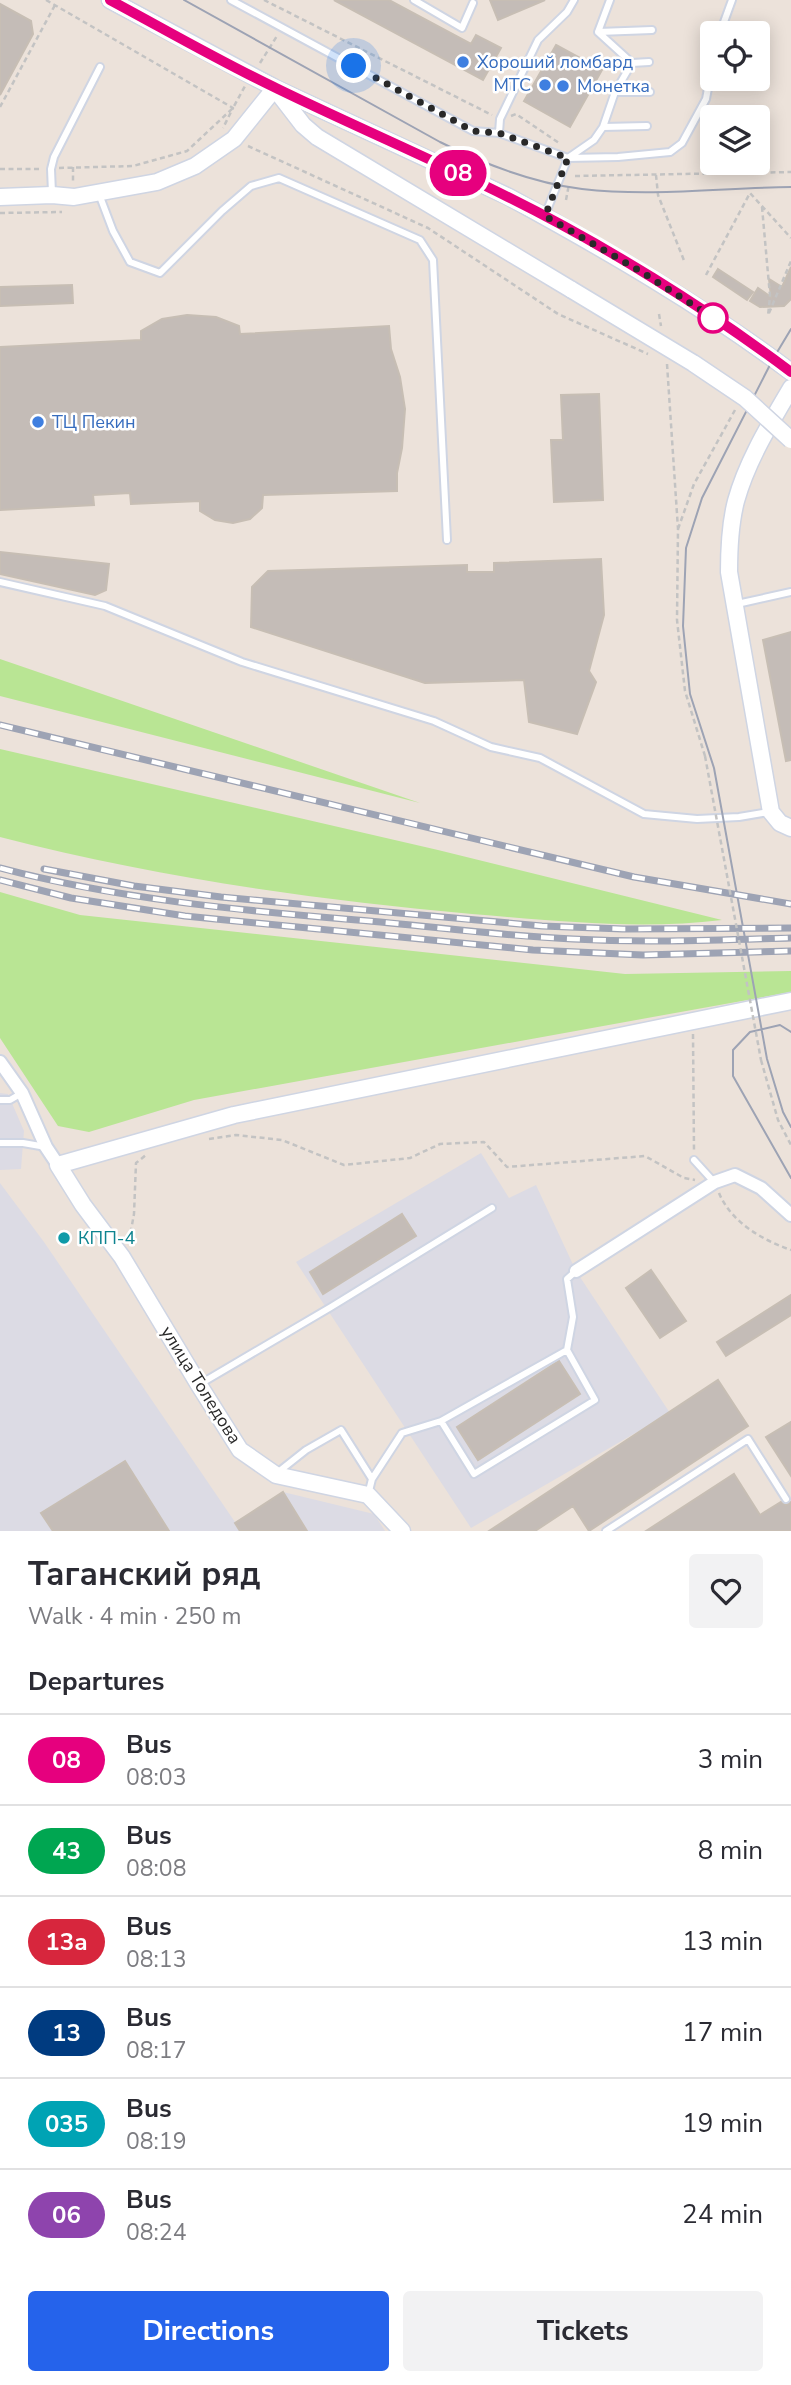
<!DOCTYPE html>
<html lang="en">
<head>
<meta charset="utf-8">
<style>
	:root { --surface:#fff; --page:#f2f2f3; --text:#2b2b33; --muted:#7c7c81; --line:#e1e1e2; --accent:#2563eb }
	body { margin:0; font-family:"Nunito Sans",sans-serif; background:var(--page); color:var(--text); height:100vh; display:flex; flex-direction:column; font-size:26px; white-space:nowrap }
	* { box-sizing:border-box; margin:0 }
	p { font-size:23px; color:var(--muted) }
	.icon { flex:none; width:38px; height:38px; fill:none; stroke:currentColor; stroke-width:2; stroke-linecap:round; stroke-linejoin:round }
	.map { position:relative; height:1531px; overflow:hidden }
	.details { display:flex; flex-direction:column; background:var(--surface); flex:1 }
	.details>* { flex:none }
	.badge { padding:0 14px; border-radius:23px; font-size:24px; line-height:46px }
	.fabs { position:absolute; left:700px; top:21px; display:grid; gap:14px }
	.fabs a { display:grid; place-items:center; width:70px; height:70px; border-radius:7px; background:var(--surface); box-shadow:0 4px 18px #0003; font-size:35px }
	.you { position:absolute; width:35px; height:35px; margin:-18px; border:5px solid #fff; border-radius:50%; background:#1a73e8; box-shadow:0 0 0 10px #1a73e833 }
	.map>.badge { position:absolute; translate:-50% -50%; box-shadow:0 0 0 4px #fff }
	h2 { padding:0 28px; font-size:26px; line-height:63px }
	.round { display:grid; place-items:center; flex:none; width:74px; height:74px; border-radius:7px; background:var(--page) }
	.summary { display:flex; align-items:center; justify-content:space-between; height:119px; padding:0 28px }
	h1 { font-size:33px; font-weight:700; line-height:52px }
	.action { display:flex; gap:14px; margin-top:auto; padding:14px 28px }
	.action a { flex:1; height:80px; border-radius:7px; background:var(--accent); color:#fff; font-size:28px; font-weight:700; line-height:80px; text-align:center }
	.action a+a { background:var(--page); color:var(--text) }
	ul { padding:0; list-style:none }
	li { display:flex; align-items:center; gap:21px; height:91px; padding:0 28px; border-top:2px solid var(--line) }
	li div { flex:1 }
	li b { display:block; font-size:26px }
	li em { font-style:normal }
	li .badge { min-width:77px; font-weight:700; text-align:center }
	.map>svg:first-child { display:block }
</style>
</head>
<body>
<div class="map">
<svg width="791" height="1531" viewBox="0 0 791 1531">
	<rect width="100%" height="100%" fill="#ece2da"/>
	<path fill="#dcdbe4" d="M 0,1093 L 8,1094 L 24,1131 L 21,1169 L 0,1170 Z
		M 481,1153 L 509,1198 L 536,1185 L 576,1271 L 670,1413 L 471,1528 L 296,1262 Z
		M 0,1183 L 44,1242 L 235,1522 L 283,1492 L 374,1514 L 385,1531 L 0,1531 Z"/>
	<path fill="#b9e594" d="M 0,659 L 420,803 L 0,696 Z
		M 0,749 L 438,850 L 722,920 C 640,930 555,921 472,914 C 313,900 155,877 0,837 Z
		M 0,892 L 80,915 L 625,974 L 791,971 L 791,992 L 194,1100 L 89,1132 L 58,1126 L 0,1038 Z"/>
	<path fill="#c4bcb7" stroke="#c7beb4" stroke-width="2" d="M 334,0 L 389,0 L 471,44 L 476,35 L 501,48 L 483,80 Z
		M 490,0 L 545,0 L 498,20 Z
		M 0,4 L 31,21 L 33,34 L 0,95 Z
		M 556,45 L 602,70 L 570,127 L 524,101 Z
		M 791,267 L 791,299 L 784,306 L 760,307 L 750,301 L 758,288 L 771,297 L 769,279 L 782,287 Z
		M 718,269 L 753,292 L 747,300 L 713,277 Z
		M 72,285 L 73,303 L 0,306 L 0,287 Z
		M 187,315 L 216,317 L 239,326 L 240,334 L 389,326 L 391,349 L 400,377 L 405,409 L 402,448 L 397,473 L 397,491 L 263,495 L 262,508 L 250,519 L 233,523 L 215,520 L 200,511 L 200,501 L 131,504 L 130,493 L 93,495 L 94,505 L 0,510 L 0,347 L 141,340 L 141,331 L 162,319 Z
		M 599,394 L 603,500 L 554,502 L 551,440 L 563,440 L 561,395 Z
		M 0,552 L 109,564 L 106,590 L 95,595 L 0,574 Z
		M 601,559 L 604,615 L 589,671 L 596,682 L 577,734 L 529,722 L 524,680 L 425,683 L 251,627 L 252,587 L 268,571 L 467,565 L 467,572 L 494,572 L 494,563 Z
		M 791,632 L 791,760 L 786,761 L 763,640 Z
		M 402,1214 L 416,1236 L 323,1294 L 310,1272 Z
		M 651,1270 L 686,1321 L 660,1338 L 626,1288 Z
		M 791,1295 L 791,1315 L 726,1356 L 717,1342 Z
		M 559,1361 L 580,1394 L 478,1460 L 457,1427 Z
		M 718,1380 L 748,1426 L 589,1531 L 573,1506 L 535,1531 L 489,1531 Z
		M 791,1422 L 791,1476 L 766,1437 Z
		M 125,1461 L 169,1531 L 53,1531 L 41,1513 Z
		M 734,1474 L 760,1515 L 781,1502 L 786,1505 L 791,1502 L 791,1531 L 646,1531 Z
		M 283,1492 L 307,1531 L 240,1531 L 235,1523 Z"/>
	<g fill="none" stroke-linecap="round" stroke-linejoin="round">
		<defs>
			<path id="lane" d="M 231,0 L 473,131 L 499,133 L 568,158 L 618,157 L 670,152 L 682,143 L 706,99 L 712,67
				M 414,0 L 462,28 L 473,3
				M 598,32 L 652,30
				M 720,33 L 732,0
				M 632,63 L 649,62
				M 709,81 L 755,82
				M 615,92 L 650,92
				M 603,127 L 647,126
				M 499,133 L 500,119 L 538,40 L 567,12 L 574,0
				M 52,193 L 51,169 L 54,157 L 100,67
				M 99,194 L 113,231 L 130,262 L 160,273 L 222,211 L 251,186 L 279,178 L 420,240 L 433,260 L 447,540
				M 545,215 L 568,158 L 594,140 L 603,127 L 615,92 L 632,63 L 598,32 L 610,0
				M 0,582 L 105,606 L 242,662 L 434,721 L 491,747 L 540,758 L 644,814 L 697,819 L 739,817 L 769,812
				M 737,604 L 791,592
				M 0,1100 L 10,1100 L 22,1093
				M 0,1143 L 23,1143 L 46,1147
				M 694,1160 L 714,1182
				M 200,1384 L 331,1307 L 492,1208
				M 441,1421 L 474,1474 L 595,1400 L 567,1350
				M 277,1473 L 306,1450 L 341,1430 L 372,1479
				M 368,1495 L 372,1479 L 402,1433 L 441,1421 L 567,1350 L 573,1317 L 567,1279 L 576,1271
				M 606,1531 L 748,1439 L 786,1499"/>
			<path id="street" d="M 0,1062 L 22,1093 L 46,1147 L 58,1165
				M 576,1271 L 715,1182 L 735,1175 L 761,1188 L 791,1215"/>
			<path id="secondary" d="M 110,0 L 275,88 L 509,197 C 606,250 703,306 791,372
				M 276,90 L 303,125 L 317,137 L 572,290
				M 0,197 L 52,195 L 74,197 L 157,182 L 195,166 L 234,139 L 275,88
				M 791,388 C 770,424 747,461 736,501 C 730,524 729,548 729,572 L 771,812 L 780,823 L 791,828
				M 402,1531 L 368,1495 L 276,1475 L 240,1450 L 199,1385 L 122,1257 L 83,1205 L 58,1165 L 234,1115 L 791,1001"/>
		</defs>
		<use href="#lane" stroke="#cfd5e3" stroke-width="10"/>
		<use href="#street" stroke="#cfd5e3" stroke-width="16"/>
		<use href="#secondary" stroke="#cfd5e3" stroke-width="19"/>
		<path stroke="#c3c3c3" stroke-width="2.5" stroke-dasharray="5 3.5" stroke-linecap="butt" d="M 46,0 L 233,108 L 223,128
			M 264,0 L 492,115
			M 260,63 L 277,36
			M 0,107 L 55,5
			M 511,116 L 516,114 L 559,143
			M 248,146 L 428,228 L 558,314 L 648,354
			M 73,167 L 73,182
			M 59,168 L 133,166 L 187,151 L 233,108 L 245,86
			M 0,169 L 42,169
			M 656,175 L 658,195 L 685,263
			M 575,176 L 791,172
			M 566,200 L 569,184
			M 762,207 L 770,296 L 768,316
			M 0,213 L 62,212
			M 706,275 L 750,193 L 791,238
			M 769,313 L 791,261
			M 659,314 L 661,326
			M 667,364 L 678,529 L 677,620 L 685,691 L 705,756
			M 678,529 L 694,484 L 735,410
			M 693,1034 L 694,1150
			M 761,1060 L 778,1120 L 791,1145
			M 209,1139 L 236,1135 L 282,1140 L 344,1165 L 410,1158 L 440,1144 L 484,1142 L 507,1167 L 645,1156 L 684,1178 L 695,1180
			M 719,1193 C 731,1222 762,1240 791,1250
			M 129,1241 L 134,1214 L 136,1163 L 146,1155"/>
		<use href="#lane" stroke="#fff" stroke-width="6"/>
		<use href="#street" stroke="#fff" stroke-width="12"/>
		<use href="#secondary" stroke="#fff" stroke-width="16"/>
		<path stroke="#9da3b4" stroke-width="2" d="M 184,0 L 440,142 C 484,164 533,183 582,189 C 651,197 722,188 791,187
			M 791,329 L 773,359 L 702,498 L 686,548 L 683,626 L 690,694 L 714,768 L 767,1059 L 783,1112 L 791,1127
			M 791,1032 L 780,1025 L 750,1032 L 733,1050 L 733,1076 L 791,1178"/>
		<defs>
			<path id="rail" d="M 0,725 L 634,877 L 791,904
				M 0,868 C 117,899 236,910 357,920 C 429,926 501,936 573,939 C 646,943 718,940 791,938
				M 44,869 L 134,886 L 221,897 L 542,926 L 623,929 L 791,928
				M 0,880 L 71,898 L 185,916 L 533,950 L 643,955 L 791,951"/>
		</defs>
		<use href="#rail" stroke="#9da3b4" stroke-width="7"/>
		<use href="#rail" stroke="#fff" stroke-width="4.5" stroke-dasharray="13" stroke-linecap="butt"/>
		<defs>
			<path id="secondary-bridge" d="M 572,290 L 693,363 L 745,398 L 791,440"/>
		</defs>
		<use href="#secondary-bridge" stroke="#cfd5e3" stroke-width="19" stroke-linecap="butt"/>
		<path stroke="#c3c3c3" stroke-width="2.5" stroke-dasharray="5 3.5" stroke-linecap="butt" d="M 705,756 L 761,1060"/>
		<use href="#secondary-bridge" stroke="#fff" stroke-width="16"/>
	</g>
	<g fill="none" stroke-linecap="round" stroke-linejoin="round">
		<defs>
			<path id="line" d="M 110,0 C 166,30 221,62 278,89 C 354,126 432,159 508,197 C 603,244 706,308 791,372"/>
		</defs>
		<use href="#line" stroke="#fff" stroke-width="16"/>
		<use href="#line" stroke="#e6007e" stroke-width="10"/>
		<path stroke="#292929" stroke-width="7" stroke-dasharray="0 12.6" d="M 354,66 L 473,131 L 499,133 L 568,158 L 545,216 L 640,271 L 715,319 L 713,318"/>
	</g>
	<g fill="#3f7fe0" stroke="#fff" stroke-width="2.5">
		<circle cx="463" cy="62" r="7"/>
		<circle cx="545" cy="85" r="7"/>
		<circle cx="563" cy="86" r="7"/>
		<circle cx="38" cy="422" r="7"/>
	</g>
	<circle fill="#fff" stroke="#e6007e" stroke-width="3.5" cx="713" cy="318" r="14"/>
	<circle fill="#0f9aa8" stroke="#fff" stroke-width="2.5" cx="64" cy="1238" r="7"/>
	<g text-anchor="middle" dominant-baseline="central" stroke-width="5" stroke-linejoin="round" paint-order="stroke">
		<g font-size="18" fill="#366cbe" stroke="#fff" text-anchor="start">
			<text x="477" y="62">Хороший ломбард</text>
			<text x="531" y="85" text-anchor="end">МТС</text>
			<text x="577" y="86">Монетка</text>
			<text x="52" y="422">ТЦ Пекин</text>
		</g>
		<g font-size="18" fill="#0d838f" stroke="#fff" text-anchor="start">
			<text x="78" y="1238">КПП-4</text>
		</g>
		<g font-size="18" fill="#292929" stroke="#fff">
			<text transform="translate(201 1385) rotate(58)">улица Толедова</text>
		</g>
	</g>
</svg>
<div class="fabs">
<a><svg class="icon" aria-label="locate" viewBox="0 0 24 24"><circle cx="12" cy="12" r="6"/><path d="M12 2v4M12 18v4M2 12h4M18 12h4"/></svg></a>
<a><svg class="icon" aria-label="layers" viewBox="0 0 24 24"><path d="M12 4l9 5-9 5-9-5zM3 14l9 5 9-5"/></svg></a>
</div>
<div class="you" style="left:354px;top:66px"></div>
<b class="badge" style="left:458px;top:173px;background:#e6007e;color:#fff">08</b>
</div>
<section class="details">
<div class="summary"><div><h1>Таганский ряд</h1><p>Walk · 4 min · 250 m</p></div><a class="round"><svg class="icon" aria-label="heart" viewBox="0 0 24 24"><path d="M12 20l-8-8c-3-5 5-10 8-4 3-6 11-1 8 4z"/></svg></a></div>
<h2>Departures</h2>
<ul>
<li><span class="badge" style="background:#e6007e;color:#fff">08</span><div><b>Bus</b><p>08:03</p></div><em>3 min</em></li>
<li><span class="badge" style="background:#00a651;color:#fff">43</span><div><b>Bus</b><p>08:08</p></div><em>8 min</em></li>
<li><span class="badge" style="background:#d7263d;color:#fff">13а</span><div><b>Bus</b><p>08:13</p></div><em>13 min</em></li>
<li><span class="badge" style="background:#003b80;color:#fff">13</span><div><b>Bus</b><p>08:17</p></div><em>17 min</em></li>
<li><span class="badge" style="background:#00a3b4;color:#fff">035</span><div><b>Bus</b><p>08:19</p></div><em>19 min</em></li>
<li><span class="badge" style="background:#8e44ad;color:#fff">06</span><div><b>Bus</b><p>08:24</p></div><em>24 min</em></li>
</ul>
<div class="action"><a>Directions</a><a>Tickets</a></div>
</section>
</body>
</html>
